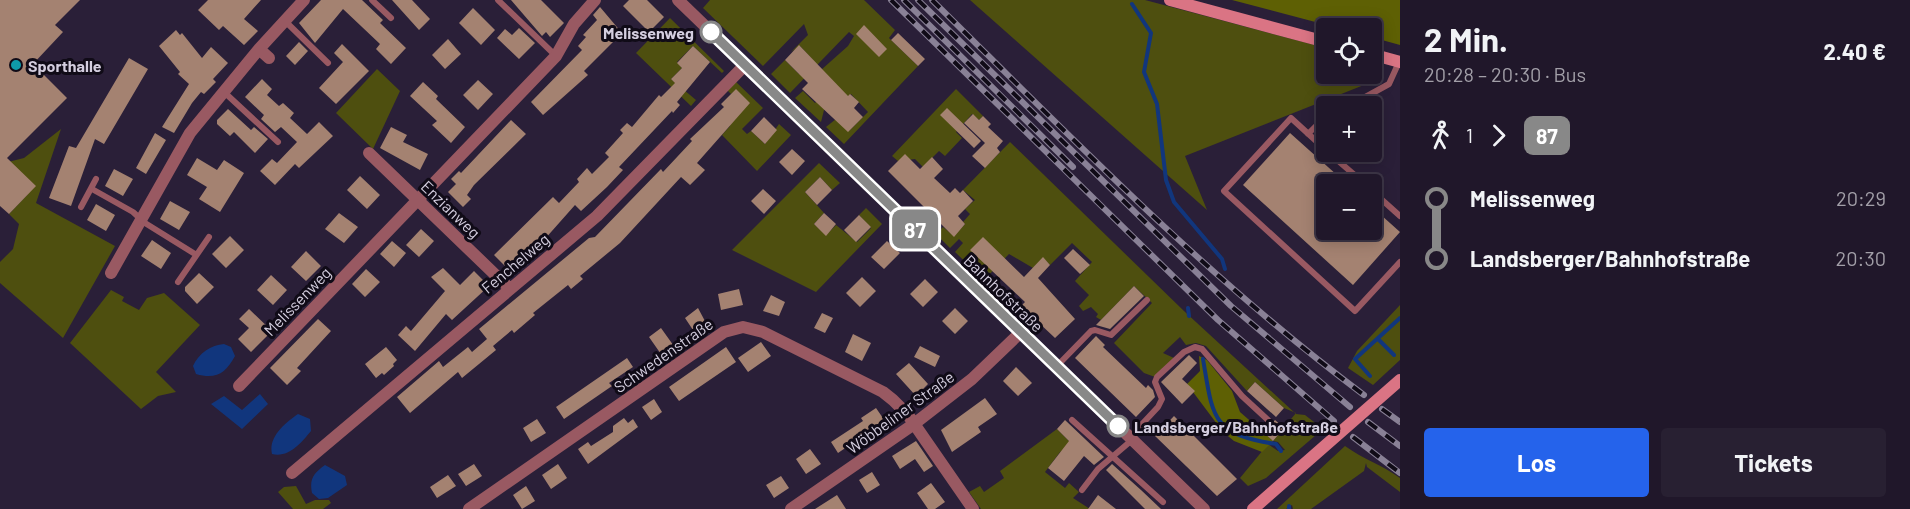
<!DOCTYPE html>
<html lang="de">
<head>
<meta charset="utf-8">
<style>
	:root { --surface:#20172a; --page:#282032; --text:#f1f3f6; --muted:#a29fa8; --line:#3d3647; --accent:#2563eb }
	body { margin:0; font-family:Barlow,sans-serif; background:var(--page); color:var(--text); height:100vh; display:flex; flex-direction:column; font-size:22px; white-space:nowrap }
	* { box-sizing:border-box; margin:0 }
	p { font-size:20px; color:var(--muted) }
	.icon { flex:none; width:33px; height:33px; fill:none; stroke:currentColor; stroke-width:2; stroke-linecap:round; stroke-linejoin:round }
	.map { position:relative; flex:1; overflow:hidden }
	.drawer { display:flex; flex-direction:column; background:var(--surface); width:510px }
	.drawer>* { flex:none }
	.badge { padding:0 12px; border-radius:9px; font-size:21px; line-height:39px }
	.controls { position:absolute; left:1316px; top:18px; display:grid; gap:12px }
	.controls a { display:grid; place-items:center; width:66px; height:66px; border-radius:6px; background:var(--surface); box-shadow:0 3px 15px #0003,0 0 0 2px var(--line); font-size:30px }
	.map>.badge { position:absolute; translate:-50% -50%; box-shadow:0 0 0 3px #fff }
	.legs { display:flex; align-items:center; gap:9px; height:66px; padding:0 24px; font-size:20px }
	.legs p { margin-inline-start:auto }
	.headline { display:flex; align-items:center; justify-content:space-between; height:102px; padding:0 24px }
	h1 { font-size:33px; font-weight:700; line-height:45px }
	.action { display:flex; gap:12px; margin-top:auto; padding:12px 24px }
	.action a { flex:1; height:69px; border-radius:6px; background:var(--accent); color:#fff; font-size:24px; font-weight:700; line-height:69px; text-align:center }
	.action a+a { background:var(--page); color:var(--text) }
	ul { padding:0 24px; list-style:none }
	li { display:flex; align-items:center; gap:21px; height:60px; font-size:22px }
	li i { display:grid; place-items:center; width:9px; height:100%; margin:0 8px; background:currentColor }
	li i::after { content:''; width:15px; height:15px; margin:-8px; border:4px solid; border-radius:50%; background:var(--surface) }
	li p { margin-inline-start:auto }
	li:first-child i { background:linear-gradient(#0000 50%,currentColor 0) }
	li:last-child i { background:linear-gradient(currentColor 50%,#0000 0) }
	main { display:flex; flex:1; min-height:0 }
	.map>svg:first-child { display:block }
</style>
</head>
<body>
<main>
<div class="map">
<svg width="1400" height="509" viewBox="0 0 1400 509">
	<rect width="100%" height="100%" fill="#2a1f38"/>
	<path fill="#4e4f0f" d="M 710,0 L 864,0 L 895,30 L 889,38 L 918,66 L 844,144 L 826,127 L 836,119 L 849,131 L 868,112 L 851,94 L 843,100 L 837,95 L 824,110 L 821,122 L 795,98 L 803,91 L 815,103 L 834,84 L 821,70 L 848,46 L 854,36 L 849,32 L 790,93 L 771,74 L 785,60 L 799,74 L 813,60 L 800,46 L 791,52 L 808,35 L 804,24 L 763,66 L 703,8 Z
		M 970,0 L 1145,0 L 1326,48 L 1326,74 L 1371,74 L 1371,66 L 1381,77 L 1381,81 L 1378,85 L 1374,81 L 1185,156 L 1207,210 Z
		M 670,18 L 724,71 L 722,73 L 693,46 L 677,62 L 682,68 L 671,79 L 696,100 L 691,106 L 636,53 Z
		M 377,69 L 400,91 L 373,149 L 336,113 Z
		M 735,81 L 763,108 L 742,129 L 747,134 L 751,131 L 765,144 L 779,124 L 791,135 L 757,171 L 722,135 L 730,126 L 736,90 L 731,94 L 727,90 Z
		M 956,89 L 983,116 L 979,120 L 972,114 L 956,132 L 962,138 L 945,156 L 939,151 L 923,167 L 915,159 L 898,161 L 892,156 Z
		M 61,129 L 36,203 L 115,246 L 63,338 L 0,283 L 0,262 L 13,249 L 19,224 L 9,214 L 28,194 L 0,164 L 24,158 Z
		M 1010,142 L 1184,311 L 1296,414 L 1305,415 L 1323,429 L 1266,478 L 1248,486 L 1240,478 L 1268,444 L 1278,451 L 1285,450 L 1278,442 L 1273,441 L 1296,413 L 1284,408 L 1255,382 L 1247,391 L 1206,346 L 1196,343 L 1186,345 L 1180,337 L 1163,353 L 1174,358 L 1155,377 L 1144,373 L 1114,343 L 1152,303 L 1134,286 L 1101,320 L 1096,317 L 1098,314 L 1091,307 L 1083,311 L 1079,306 L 1089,295 L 1075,281 L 1092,262 L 1072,243 L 1050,265 L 1043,258 L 1033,268 L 1009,254 L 984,280 L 955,252 L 963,243 L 959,239 L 950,248 L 936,234 L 943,227 L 954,236 L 965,224 L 963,222 L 970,214 L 965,209 L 975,200 L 963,190 Z
		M 819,163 L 840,183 L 832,190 L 820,177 L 805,192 L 824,213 L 814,224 L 826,235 L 836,225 L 857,242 L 871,228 L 859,215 L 866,208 L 882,224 L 816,292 L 732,250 Z
		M 111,290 L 124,297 L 122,301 L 139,310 L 147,298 L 164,293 L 200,325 L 156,372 L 176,392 L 158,396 L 141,409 L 70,343 Z
		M 1400,305 L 1400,360 L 1373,385 L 1348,368 L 1357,351 Z
		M 1057,429 L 1076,448 L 1060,452 L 1045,472 L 1065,488 L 1069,483 L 1079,492 L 1073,498 L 1090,509 L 981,509 L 969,492 L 980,486 L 984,492 L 1004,478 L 1000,471 Z
		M 1345,446 C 1363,459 1382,465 1400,478 L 1400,492 L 1367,467 L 1366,463 L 1364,471 L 1311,509 L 1293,509 L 1292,505 L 1286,509 L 1277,509 Z
		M 296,486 L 306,504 L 315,500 L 329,500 L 331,503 L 323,509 L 293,509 L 278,492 L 284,487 Z"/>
	<path fill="#5e6004" d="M 1232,0 L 1400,0 L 1400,45 L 1371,37 L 1371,28 L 1338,28 Z
		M 1199,356 L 1207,360 L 1232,391 L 1240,412 L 1273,441 L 1262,452 L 1234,441 L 1223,432 L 1187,384 L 1200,371 Z"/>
	<path fill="#11367d" d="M 224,344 L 231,347 L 235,356 C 226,373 216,380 196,374 L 193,366 C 199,353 211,345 224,344 Z
		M 260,394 L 268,404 L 242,429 L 211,404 L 224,396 L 242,410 Z
		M 298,414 L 310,419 L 311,431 C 301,443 289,458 272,454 C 268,437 285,423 298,414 Z
		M 325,465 L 345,476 L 347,485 L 328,498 L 319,499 L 312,493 C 309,479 314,473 325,465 Z"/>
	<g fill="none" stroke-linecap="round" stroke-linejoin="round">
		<path stroke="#11367d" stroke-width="4" d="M 1132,4 L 1151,33 L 1144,72 L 1157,104 L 1166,180 L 1174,202 L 1222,259 L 1225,269
			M 1188,308 L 1189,316
			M 1378,339 L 1394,355
			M 1203,359 C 1213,418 1211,434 1276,444 L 1281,451
			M 1370,376 L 1355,359 L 1400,318
			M 1289,506 L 1289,509"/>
	</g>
	<path fill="#a48271" d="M 0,0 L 80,0 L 55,25 L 63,32 L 33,64 L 67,98 L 7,158 L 36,186 L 9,214 L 0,206 Z
		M 208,0 L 261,0 L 244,19 L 258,31 L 244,45 L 223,26 L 219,30 L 198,10 Z
		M 321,0 L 362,0 L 383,20 L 380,23 L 406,48 L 391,64 L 376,49 L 380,44 L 343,9 L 315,43 L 299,23 Z
		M 392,0 L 412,0 L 430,19 L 419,30 Z
		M 511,0 L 541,0 L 564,23 L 550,37 L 546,32 L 542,36 Z
		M 629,0 L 647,0 L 664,17 L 649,32 L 623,6 Z
		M 600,7 L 622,33 L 584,71 L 588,75 L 543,115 L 531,102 L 582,50 L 578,46 L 586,37 L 583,35 L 597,20 L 593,15 Z
		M 473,8 L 495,30 L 481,45 L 459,23 Z
		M 864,25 L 887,49 L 879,57 L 856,34 Z
		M 519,28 L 535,43 L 519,59 L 497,38 L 505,29 L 512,35 Z
		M 176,30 L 180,35 L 182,33 L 202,58 L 211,47 L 228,63 L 213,79 L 216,82 L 204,94 L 201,92 L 192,103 L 174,133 L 162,127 L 189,84 L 178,74 L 180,72 L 159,46 Z
		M 898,33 L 925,59 L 918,66 L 891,40 Z
		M 448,39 L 461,54 L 445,69 L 432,55 Z
		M 299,42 L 308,51 L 295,65 L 286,56 Z
		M 342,44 L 369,71 L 336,104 L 319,88 L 343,62 L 334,53 Z
		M 799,45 L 848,96 L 850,94 L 859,102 L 854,108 L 863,117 L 848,132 L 802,89 L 808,83 L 785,60 Z
		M 693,46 L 710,62 L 677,102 L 680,105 L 673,113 L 672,111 L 619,167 L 623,170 L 607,187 L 581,211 L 575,205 L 536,249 L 533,246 L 509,270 L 494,255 L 553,197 L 559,203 L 579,182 L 577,179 L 587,168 L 592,174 L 609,157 L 605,153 L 623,133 L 620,130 L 627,123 L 632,127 L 659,95 L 661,97 L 675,83 L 671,79 L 682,68 L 677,63 Z
		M 129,58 L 148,69 L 104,144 L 95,139 L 71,206 L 49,198 L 69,146 L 76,148 Z
		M 262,79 L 272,89 L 267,95 L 279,106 L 283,103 L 294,113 L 290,118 L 307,134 L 319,122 L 333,136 L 299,168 L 295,164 L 275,185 L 260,171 L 272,159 L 277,163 L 297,142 L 281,127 L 275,132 L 261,119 L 264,115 L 245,97 Z
		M 478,80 L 493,94 L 478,110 L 463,95 Z
		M 423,82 L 438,96 L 436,99 L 465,127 L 451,143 L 432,125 L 437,121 L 410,96 Z
		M 736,89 L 750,103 L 697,163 L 705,170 L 690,185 L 681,177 L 620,243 L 580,276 L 583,279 L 571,289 L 568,285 L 533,313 L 535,315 L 514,333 L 512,330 L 493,346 L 496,350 L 462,378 L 458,372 L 410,413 L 397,397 L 439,361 L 443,367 L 468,347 L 472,352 L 487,339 L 479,329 L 589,238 L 595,237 L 661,169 L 663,172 L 692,141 L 690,139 L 724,107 L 721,104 Z
		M 947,108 L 981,141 L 974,148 L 940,115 Z
		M 228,109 L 251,130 L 254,127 L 268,139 L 255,153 L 234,132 L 230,136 L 217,124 L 217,120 Z
		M 973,114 L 979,120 L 983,116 L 991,124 L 988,127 L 1003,141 L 997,148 L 1000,152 L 985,168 L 972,156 L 985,143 L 964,123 Z
		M 764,117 L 777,130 L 765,144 L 751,131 Z
		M 511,120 L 526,134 L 474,185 L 467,195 L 471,199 L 463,207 L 448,192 L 456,184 L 451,179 L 459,171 L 461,173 Z
		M 391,127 L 407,135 L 403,142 L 428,154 L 420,170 L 380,148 Z
		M 155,133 L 166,140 L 146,174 L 136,168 Z
		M 1290,133 L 1347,184 L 1326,184 L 1326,230 L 1371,230 L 1371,206 L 1400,232 L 1353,285 L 1243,185 Z
		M 792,149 L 805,161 L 792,175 L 779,162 Z
		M 905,154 L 920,169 L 932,157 L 943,169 L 934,178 L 950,193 L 955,188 L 960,193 L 963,190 L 973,201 L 958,216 L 965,224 L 954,237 L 888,171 Z
		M 197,158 L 217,170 L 224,160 L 244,173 L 220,212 L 199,199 L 207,187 L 187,175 Z
		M 114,169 L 133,179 L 123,196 L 105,186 Z
		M 360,176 L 380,195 L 367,209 L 347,190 Z
		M 820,177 L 832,190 L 817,205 L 805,192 Z
		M 763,189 L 776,201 L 764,214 L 751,201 Z
		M 170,201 L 190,212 L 179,230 L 160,219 Z
		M 96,204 L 115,215 L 106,231 L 87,220 Z
		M 339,213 L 358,227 L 344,243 L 325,229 Z
		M 824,213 L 836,224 L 826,236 L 814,224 Z
		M 859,215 L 871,227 L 856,242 L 844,230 Z
		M 421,229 L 434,241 L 419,257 L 406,245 Z
		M 230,236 L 244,250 L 226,268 L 212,254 Z
		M 983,237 L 1024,277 L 1043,257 L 1050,265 L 1038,278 L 1075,319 L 1055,338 L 1021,306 L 1025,302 L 970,250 Z
		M 152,240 L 171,253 L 161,269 L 141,256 Z
		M 392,241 L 406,253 L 394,267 L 380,254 Z
		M 887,241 L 900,253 L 884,269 L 871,257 Z
		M 1073,249 L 1090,265 L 1080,274 L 1064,258 Z
		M 306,251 L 321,266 L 306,281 L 291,267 Z
		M 443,268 L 460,285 L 474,271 L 489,286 L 452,320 L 446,314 L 415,351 L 398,335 L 406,326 L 411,331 L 445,291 L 431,277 Z
		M 366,269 L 380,282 L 365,297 L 352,284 Z
		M 199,273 L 214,287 L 197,304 L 185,291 L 185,287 Z
		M 271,275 L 287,290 L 273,305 L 257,290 Z
		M 862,277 L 876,291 L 860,307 L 846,293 Z
		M 925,279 L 938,292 L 923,307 L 910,294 Z
		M 1134,286 L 1144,296 L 1110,329 L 1096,325 Z
		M 739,289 L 743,305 L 721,310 L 718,294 Z
		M 771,295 L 785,302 L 779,316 L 763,311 Z
		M 698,308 L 706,323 L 693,330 L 685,318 Z
		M 955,308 L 968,321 L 955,334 L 942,321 Z
		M 249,309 L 272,331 L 251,352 L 238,339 L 249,328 L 239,319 Z
		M 822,313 L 833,318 L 825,333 L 814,328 Z
		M 318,319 L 331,331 L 297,368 L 301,371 L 287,385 L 270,368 Z
		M 661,328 L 676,349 L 663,357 L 649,337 Z
		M 853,334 L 871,343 L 862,361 L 845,352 Z
		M 1096,336 L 1105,345 L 1103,347 L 1146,388 L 1148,385 L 1153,390 L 1155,397 L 1136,417 L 1075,358 Z
		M 761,342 L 771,356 L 748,372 L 738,358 Z
		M 920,346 L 940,356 L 935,367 L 914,357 Z
		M 386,347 L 397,360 L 393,364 L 394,366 L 384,375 L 382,373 L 376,378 L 365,364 Z
		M 726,347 L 736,362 L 679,401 L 669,387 Z
		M 1189,355 L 1197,363 L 1182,379 L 1195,391 L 1182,404 L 1161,382 Z
		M 627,358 L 633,367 L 609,383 L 612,386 L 564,419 L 556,407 Z
		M 909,363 L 928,384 L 916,396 L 896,374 Z
		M 1016,367 L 1032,383 L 1018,396 L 1003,381 Z
		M 1255,382 L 1284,408 L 1276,417 L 1247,391 Z
		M 985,398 L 997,414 L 978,427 L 981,432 L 952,452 L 941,430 Z
		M 654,399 L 662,412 L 651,420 L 642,407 Z
		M 876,408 L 885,421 L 838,453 L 831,442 L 863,421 L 861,418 Z
		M 1174,416 L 1237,479 L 1217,496 L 1155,436 Z
		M 624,418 L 628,423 L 633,419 L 638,427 L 588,464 L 578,449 L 588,442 L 591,446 L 613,432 L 613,426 Z
		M 537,419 L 546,433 L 531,442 L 523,428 Z
		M 1065,420 L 1104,457 L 1094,465 L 1084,456 L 1064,481 L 1048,468 L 1069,441 L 1057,429 Z
		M 1275,420 L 1284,428 L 1273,441 L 1264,433 Z
		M 916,441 L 933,466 L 924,472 L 915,459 L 900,469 L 892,456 Z
		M 810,449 L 821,464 L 806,474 L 796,459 Z
		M 474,464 L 482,476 L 466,486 L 458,474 Z
		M 558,464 L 567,478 L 551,489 L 542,475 Z
		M 1112,464 L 1141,490 L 1161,509 L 1145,509 L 1106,470 Z
		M 872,472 L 880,485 L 867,493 L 859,480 Z
		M 448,475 L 456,486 L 437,498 L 430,487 Z
		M 781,476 L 789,488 L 774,498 L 766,485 Z
		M 931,483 L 945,502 L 935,509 L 928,509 L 917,493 Z
		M 526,486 L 535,501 L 522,509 L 513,495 Z
		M 837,495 L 846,509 L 815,509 Z
		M 1098,495 L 1116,509 L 1088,509 Z"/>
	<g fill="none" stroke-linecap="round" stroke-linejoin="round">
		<path stroke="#995962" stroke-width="6" d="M 372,0 L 391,18
			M 498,0 L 556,56
			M 285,21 L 328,63
			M 224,92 L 278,142
			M 1349,106 L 1389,84 L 1399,62
			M 1308,134 L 1326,116
			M 1326,150 L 1291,118 L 1224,191 L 1355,311 L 1400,262
			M 1328,152 L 1365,184
			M 92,189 L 133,212 L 145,223 L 195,254
			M 1371,190 L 1400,216
			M 81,207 L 96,179
			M 178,282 L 209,237
			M 1057,366 L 1091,331 L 1095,330 L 1111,335 L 1147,300
			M 1072,420 L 1163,502
			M 1130,437 L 1158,407 L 1162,399 L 1155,382 L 1157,377 L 1184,352 L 1195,347 L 1202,349 L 1242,396 L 1268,420
			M 1082,490 L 1098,469 L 1132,440"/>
		<path stroke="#995962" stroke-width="12" d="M 678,0 L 1204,509
			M 259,49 L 269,58
			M 369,153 L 510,289
			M 111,273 L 190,133 L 259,49 L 304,0
			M 239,386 L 556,56 L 574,24 L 595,0
			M 292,473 L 597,216 L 745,65
			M 469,509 L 724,332 L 743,327 L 763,332 L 883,392 L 893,400 L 908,415 L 973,509
			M 791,509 L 914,424 L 972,379 L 1021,332"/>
		<path stroke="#da7484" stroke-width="12" d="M 1170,0 L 1326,42
			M 1371,54 L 1400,62
			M 1253,509 L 1400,380"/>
		<defs>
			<path id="rail" d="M 891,0 L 1218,320 L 1334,421
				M 904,0 L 1073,167
				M 918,0 L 1231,306 L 1350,407
				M 932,0 C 1071,137 1207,278 1364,395
				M 1382,409 L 1400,422
				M 1368,422 L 1400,446
				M 1353,437 L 1400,473"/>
		</defs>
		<use href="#rail" stroke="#898196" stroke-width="6"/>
		<use href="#rail" stroke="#100b17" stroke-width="4" stroke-dasharray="11" stroke-linecap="butt"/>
	</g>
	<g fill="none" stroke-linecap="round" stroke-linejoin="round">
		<defs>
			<path id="line-1" d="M 711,32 L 1118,426"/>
		</defs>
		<use href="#line-1" stroke="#fff" stroke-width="14"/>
		<use href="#line-1" stroke="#888" stroke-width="9"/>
	</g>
	<g fill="#fff" stroke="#888" stroke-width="3">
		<circle cx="711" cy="32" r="10"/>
		<circle cx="1118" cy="426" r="10"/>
	</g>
	<circle fill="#0f9aa8" stroke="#100b17" stroke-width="2" cx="16" cy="65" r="6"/>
	<g text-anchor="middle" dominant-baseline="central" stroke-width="6" stroke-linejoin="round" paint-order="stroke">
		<g font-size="16" font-weight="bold" fill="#d4cedf" stroke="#100b17" text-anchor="end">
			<text x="694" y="32">Melissenweg</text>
			<text x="1134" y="426" text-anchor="start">Landsberger/Bahnhofstraße</text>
		</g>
		<g font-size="16" font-weight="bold" fill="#d4cedf" stroke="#100b17" text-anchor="start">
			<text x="28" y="65">Sporthalle</text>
		</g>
		<g font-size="16" fill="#d4cedf" stroke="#100b17">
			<text transform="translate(451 209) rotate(44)">Enzianweg</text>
			<text transform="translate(515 263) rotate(-40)">Fenchelweg</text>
			<text transform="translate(1004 293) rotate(44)">Bahnhofstraße</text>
			<text transform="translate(297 301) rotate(-46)">Melissenweg</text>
			<text transform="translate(663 355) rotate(-35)">Schwedenstraße</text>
			<text transform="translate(900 412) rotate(-36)">Wöbbeliner Straße</text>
		</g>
	</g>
</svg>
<div class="controls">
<a><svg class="icon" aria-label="locate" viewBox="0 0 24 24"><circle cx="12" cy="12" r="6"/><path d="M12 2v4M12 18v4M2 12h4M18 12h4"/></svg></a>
<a>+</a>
<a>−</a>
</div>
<b class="badge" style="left:915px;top:229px;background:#888;color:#fff">87</b>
</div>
<section class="drawer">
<div class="headline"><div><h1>2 Min.</h1><p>20:28 – 20:30 · Bus</p></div><b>2.40 €</b></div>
<div class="legs"><svg class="icon" aria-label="walk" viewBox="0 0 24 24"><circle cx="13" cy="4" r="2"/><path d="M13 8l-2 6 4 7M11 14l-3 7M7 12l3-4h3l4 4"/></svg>1<svg class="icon" aria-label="forward" viewBox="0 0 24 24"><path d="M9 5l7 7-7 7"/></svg><b class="badge" style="background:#888;color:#fff">87</b></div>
<ul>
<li><i style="color:#888"></i><b>Melissenweg</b><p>20:29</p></li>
<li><i style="color:#888"></i><b>Landsberger/Bahnhofstraße</b><p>20:30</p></li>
</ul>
<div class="action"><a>Los</a><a>Tickets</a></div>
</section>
</main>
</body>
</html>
